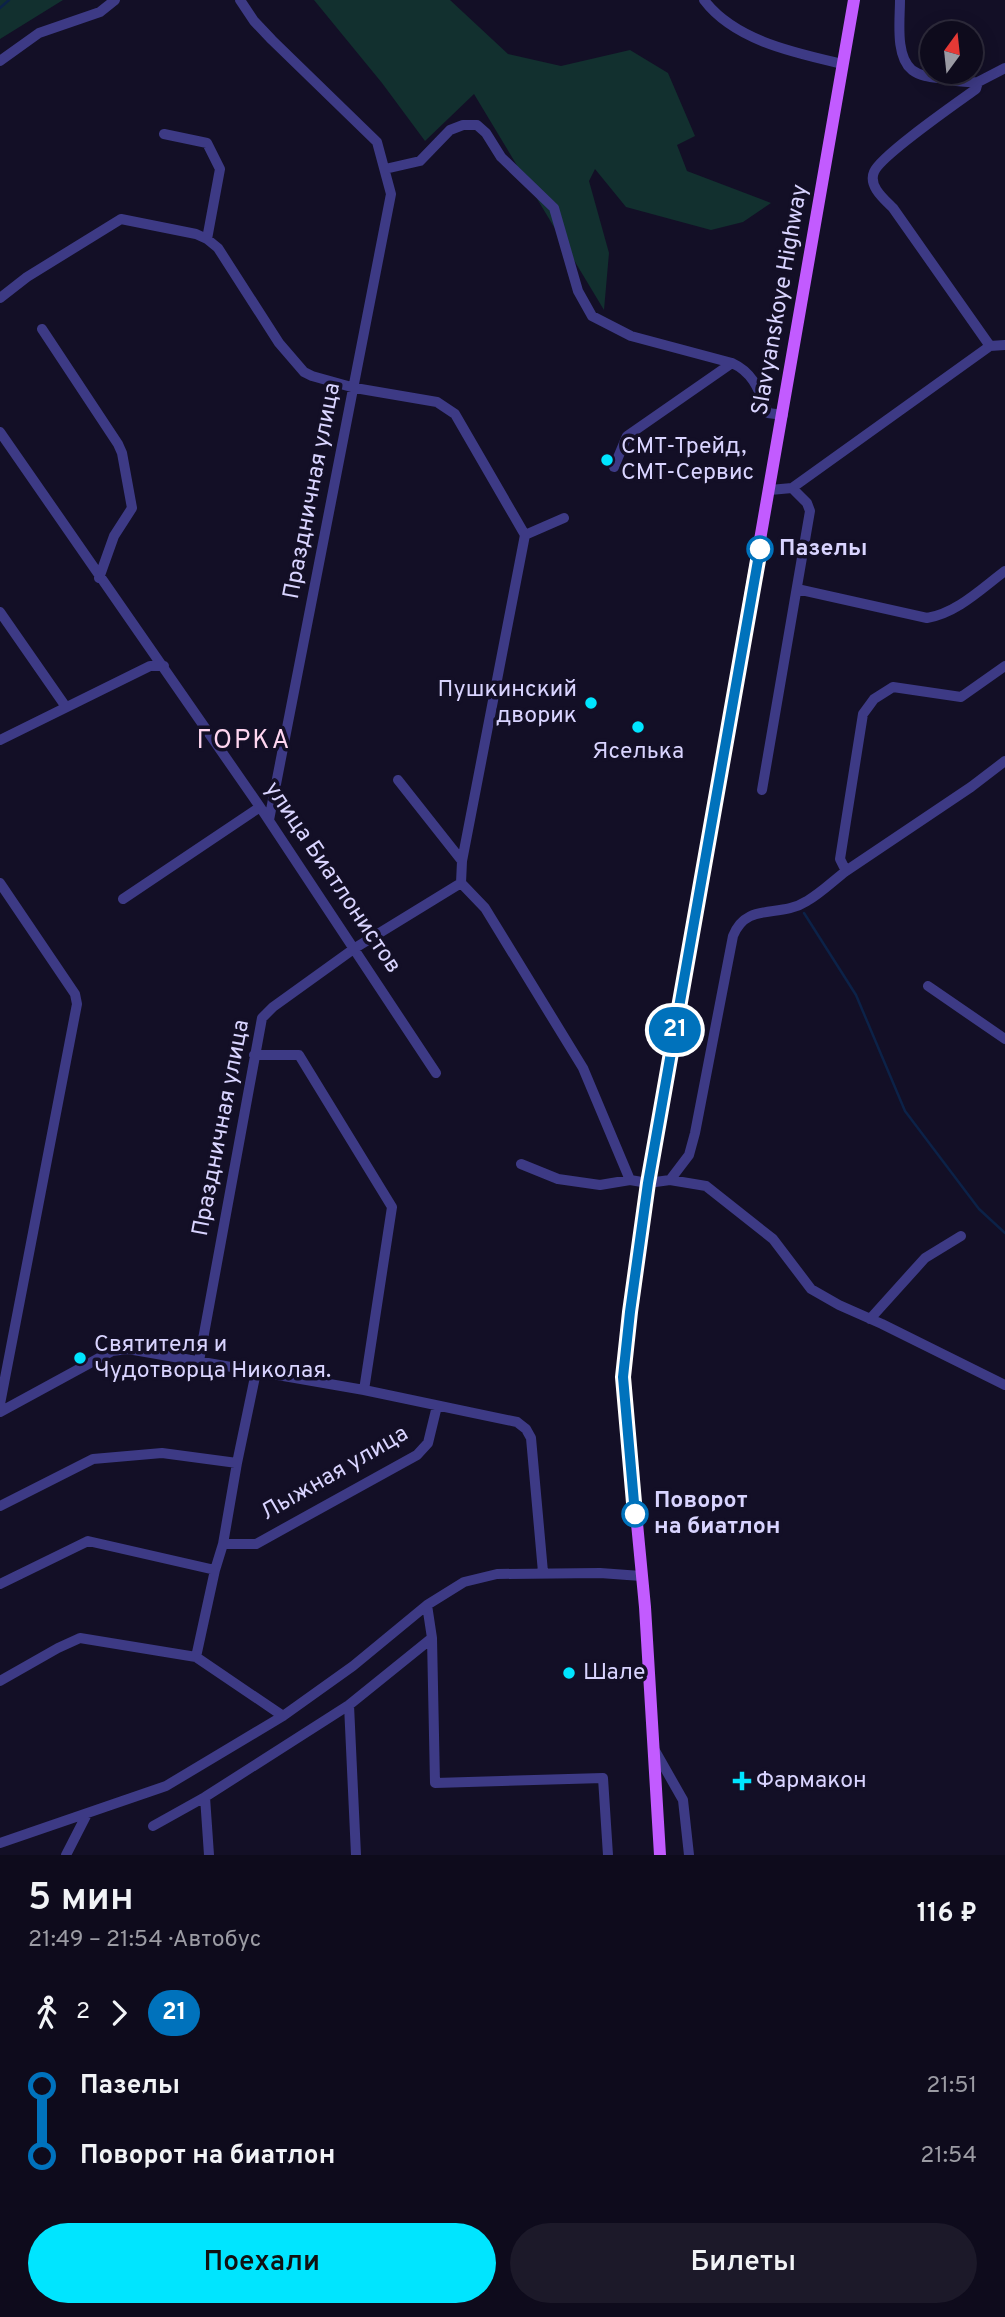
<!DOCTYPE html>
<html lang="ru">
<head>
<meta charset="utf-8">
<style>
	:root { --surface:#0e0b1c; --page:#1c1929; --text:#f1f3f6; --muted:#9b9ba3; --line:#2e2b3b; --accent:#00e5ff }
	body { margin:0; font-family:Overpass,sans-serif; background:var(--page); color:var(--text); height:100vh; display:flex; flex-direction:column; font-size:26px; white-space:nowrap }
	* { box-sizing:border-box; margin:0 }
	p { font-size:23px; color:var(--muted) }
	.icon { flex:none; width:38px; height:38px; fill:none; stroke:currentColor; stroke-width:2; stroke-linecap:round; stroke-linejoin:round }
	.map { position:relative; height:1855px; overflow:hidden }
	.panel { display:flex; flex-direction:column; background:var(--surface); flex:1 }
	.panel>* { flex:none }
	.badge { padding:0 14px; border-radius:23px; font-size:24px; line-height:46px }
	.needle { width:46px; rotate:15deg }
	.fabs { position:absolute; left:920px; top:21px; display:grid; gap:14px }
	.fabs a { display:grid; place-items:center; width:63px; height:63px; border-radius:50%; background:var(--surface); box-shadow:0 4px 18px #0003,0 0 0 2px var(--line); font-size:35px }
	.map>.badge { position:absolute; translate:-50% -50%; box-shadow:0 0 0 4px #fff }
	.legs { display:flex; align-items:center; gap:10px; height:77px; padding:0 28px; font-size:23px }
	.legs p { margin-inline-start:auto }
	.head { display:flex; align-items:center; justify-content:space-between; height:119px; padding:0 28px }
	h1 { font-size:38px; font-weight:600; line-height:52px }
	.cta { display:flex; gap:14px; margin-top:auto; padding:14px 28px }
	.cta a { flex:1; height:80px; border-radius:42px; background:var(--accent); color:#111; font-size:28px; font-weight:600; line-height:80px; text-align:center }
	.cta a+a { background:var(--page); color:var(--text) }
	ul { padding:0 28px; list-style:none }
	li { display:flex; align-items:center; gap:24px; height:70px; font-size:26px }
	li i { display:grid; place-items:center; width:10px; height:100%; margin:0 9px; background:currentColor }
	li i::after { content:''; width:18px; height:18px; margin:-9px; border:5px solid; border-radius:50%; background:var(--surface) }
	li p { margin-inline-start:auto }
	li:first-child i { background:linear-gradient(#0000 50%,currentColor 0) }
	li:last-child i { background:linear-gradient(currentColor 50%,#0000 0) }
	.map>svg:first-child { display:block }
</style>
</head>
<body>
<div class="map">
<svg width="1005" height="1855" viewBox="0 0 1005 1855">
	<rect width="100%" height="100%" fill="#130f26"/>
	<path fill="#12302f" d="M 0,0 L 63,0 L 0,39 Z
		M 314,0 L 450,0 L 508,54 L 561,66 L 630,50 L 668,73 L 695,136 L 677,145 L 687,171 L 771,203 L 743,222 L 711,230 L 626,207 L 595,169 L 589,181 L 609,253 L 604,310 L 474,94 L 425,141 L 382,83 Z"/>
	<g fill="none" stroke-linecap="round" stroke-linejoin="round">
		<path stroke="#0c2248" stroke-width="2.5" d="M 0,8 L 9,0
			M 804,913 L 856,995 L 905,1111 L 979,1209 L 1005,1233"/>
		<path stroke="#3d3a85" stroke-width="10" d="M 240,0 L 254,21 L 272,40 L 377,142 L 391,194 L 269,820
			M 704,0 C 735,41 796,53 843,64
			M 900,0 C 900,20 895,56 912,70 C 920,76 930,77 939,78 C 952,81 965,83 978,82
			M 0,61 L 39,33 L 100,12 L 115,0
			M 164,134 L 207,143 L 220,169 L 207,239
			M 385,169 L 420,161 L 450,130 L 463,125 L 477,125 L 486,133 L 501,157 L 554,208 L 578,291 L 592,316 L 631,336 L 732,363 C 754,373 759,391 768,413 L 783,415
			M 0,298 L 27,277 L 121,219 L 196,234 L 207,239 L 218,248 L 279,343 L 304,372 L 312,376 L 355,388 L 437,402 L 455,414 L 525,535 L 462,861 L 461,883
			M 42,329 L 118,444 L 122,453 L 132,508 L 114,536 L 99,578
			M 990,346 L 893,208 C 884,199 868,186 874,172 C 880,156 958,102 976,89 L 978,82 L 1005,68
			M 0,432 L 260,807 L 436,1073
			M 614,467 L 627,436 L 732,363
			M 770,490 L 792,488 L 990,346 L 1005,345
			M 525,535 L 564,518
			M 797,589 L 927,618 C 957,613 981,589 1005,571
			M 0,612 L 66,707
			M 0,740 L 150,666 L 164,666
			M 398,780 L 462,861
			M 762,790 L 810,511 L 807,503 L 792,488
			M 846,871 L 971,787 L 1005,761
			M 0,883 L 75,994 L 77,1004 L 0,1404
			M 461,883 L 485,908 L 583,1068 L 630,1180
			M 123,899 L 260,807
			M 928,986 L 1005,1039
			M 254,1055 L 299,1055 L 392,1207 L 364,1390
			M 521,1164 L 558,1179 L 600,1185 L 630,1180 L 648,1183 L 670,1180 L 706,1186 L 773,1239 L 811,1289 L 839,1305 L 882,1324 L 1005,1385
			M 670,1180 L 689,1155 L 695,1133 L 733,936 C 747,901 779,919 807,901 C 821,893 833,881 846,871 L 840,859 L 863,714 L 874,699 L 893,687 L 961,697 L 1005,666
			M 870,1319 L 925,1258 L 961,1236
			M 199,1361 L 262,1018 L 273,1007 L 355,948 L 461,883
			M 256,1372 L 237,1463 L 223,1544 L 215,1570 L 196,1657 L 283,1716
			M 0,1412 L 112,1351 L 128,1349 L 364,1390 L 517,1422 L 526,1429 L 531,1438 L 543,1572
			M 0,1506 L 93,1459 L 162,1453 L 237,1463
			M 223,1544 L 256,1544 L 417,1455 L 428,1443 L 437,1406
			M 0,1584 L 88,1541 L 215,1570
			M 427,1605 L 432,1638 L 435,1783 L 603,1778 L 608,1855
			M 0,1681 L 58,1648 L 80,1638 L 196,1657
			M 349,1705 L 356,1855
			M 654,1749 L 683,1800 L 689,1855
			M 205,1797 L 209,1855
			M 153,1826 L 205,1797 L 349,1705 L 432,1638
			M 0,1843 L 166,1786 L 283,1716 L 353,1666 L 427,1605 L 464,1582 L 497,1574 L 600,1573 L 641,1576
			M 66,1855 L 87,1814"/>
		<path stroke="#c25bff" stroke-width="12" d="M 660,1855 L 645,1607 L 623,1377 L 648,1183 L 854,0"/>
	</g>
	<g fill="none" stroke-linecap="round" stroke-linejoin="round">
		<defs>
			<path id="line-1" d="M 635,1514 L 623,1377 L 630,1312 L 648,1183 L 760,549"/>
		</defs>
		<use href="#line-1" stroke="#fff" stroke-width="16"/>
		<use href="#line-1" stroke="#0072bc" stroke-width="10"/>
	</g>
	<g fill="#00e5ff" stroke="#130f26" stroke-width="2.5">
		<circle cx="607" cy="460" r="7"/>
		<circle cx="591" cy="703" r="7"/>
		<circle cx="638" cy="727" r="7"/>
		<circle cx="80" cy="1358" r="7"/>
		<circle cx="569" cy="1673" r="7"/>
		<path d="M738.5 1770.5h7v7h7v7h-7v7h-7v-7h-7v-7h7z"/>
	</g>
	<g fill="#fff" stroke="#0072bc" stroke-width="3.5">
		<circle cx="760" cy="549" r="12"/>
		<circle cx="635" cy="1514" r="12"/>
	</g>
	<g text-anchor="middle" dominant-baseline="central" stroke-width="7" stroke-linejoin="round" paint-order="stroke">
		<g font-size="23" fill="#d9d4ff" stroke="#130f26">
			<text transform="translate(781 300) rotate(-80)">Slavyanskoye Highway</text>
			<text transform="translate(313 491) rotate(-79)">Праздничная улица</text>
			<text transform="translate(332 878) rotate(56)">улица Биатлонистов</text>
			<text transform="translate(222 1128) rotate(-79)">Праздничная улица</text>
			<text transform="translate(335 1474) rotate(-30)">Лыжная улица</text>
		</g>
		<g font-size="23" fill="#d9d4ff" stroke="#130f26" text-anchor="start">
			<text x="621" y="447">СМТ-Трейд,<tspan x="621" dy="26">СМТ-Сервис</tspan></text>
			<text x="577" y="690" text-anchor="end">Пушкинский<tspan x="577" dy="26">дворик</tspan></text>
			<text x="638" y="752" text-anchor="middle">Яселька</text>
			<text x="94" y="1345">Святителя и<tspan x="94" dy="26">Чудотворца Николая.</tspan></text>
			<text x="583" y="1673">Шале</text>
			<text x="756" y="1781">Фармакон</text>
		</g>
		<g font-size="23" font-weight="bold" fill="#d9d4ff" stroke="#130f26" text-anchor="start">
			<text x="779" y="549">Пазелы</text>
			<text x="654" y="1501">Поворот<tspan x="654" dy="26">на биатлон</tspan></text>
		</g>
		<g font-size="26" letter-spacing="2" fill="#ffd6f0" stroke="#130f26">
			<text x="244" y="741">ГОРКА</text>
		</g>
	</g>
</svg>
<div class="fabs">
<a><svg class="needle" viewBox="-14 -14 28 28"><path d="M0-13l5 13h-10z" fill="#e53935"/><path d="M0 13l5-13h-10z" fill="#9b9ba3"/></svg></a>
</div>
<b class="badge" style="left:675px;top:1030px;background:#0072bc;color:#fff">21</b>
</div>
<section class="panel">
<div class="head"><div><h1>5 мин</h1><p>21:49 – 21:54 · Автобус</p></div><b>116 ₽</b></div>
<div class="legs"><svg class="icon" aria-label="walk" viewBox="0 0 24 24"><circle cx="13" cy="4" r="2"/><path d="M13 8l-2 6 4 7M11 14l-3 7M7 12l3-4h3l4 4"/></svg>2<svg class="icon" aria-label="forward" viewBox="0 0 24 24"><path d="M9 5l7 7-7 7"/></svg><b class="badge" style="background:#0072bc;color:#fff">21</b></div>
<ul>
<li><i style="color:#0072bc"></i><b>Пазелы</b><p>21:51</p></li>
<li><i style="color:#0072bc"></i><b>Поворот на биатлон</b><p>21:54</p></li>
</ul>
<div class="cta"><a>Поехали</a><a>Билеты</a></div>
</section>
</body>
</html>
